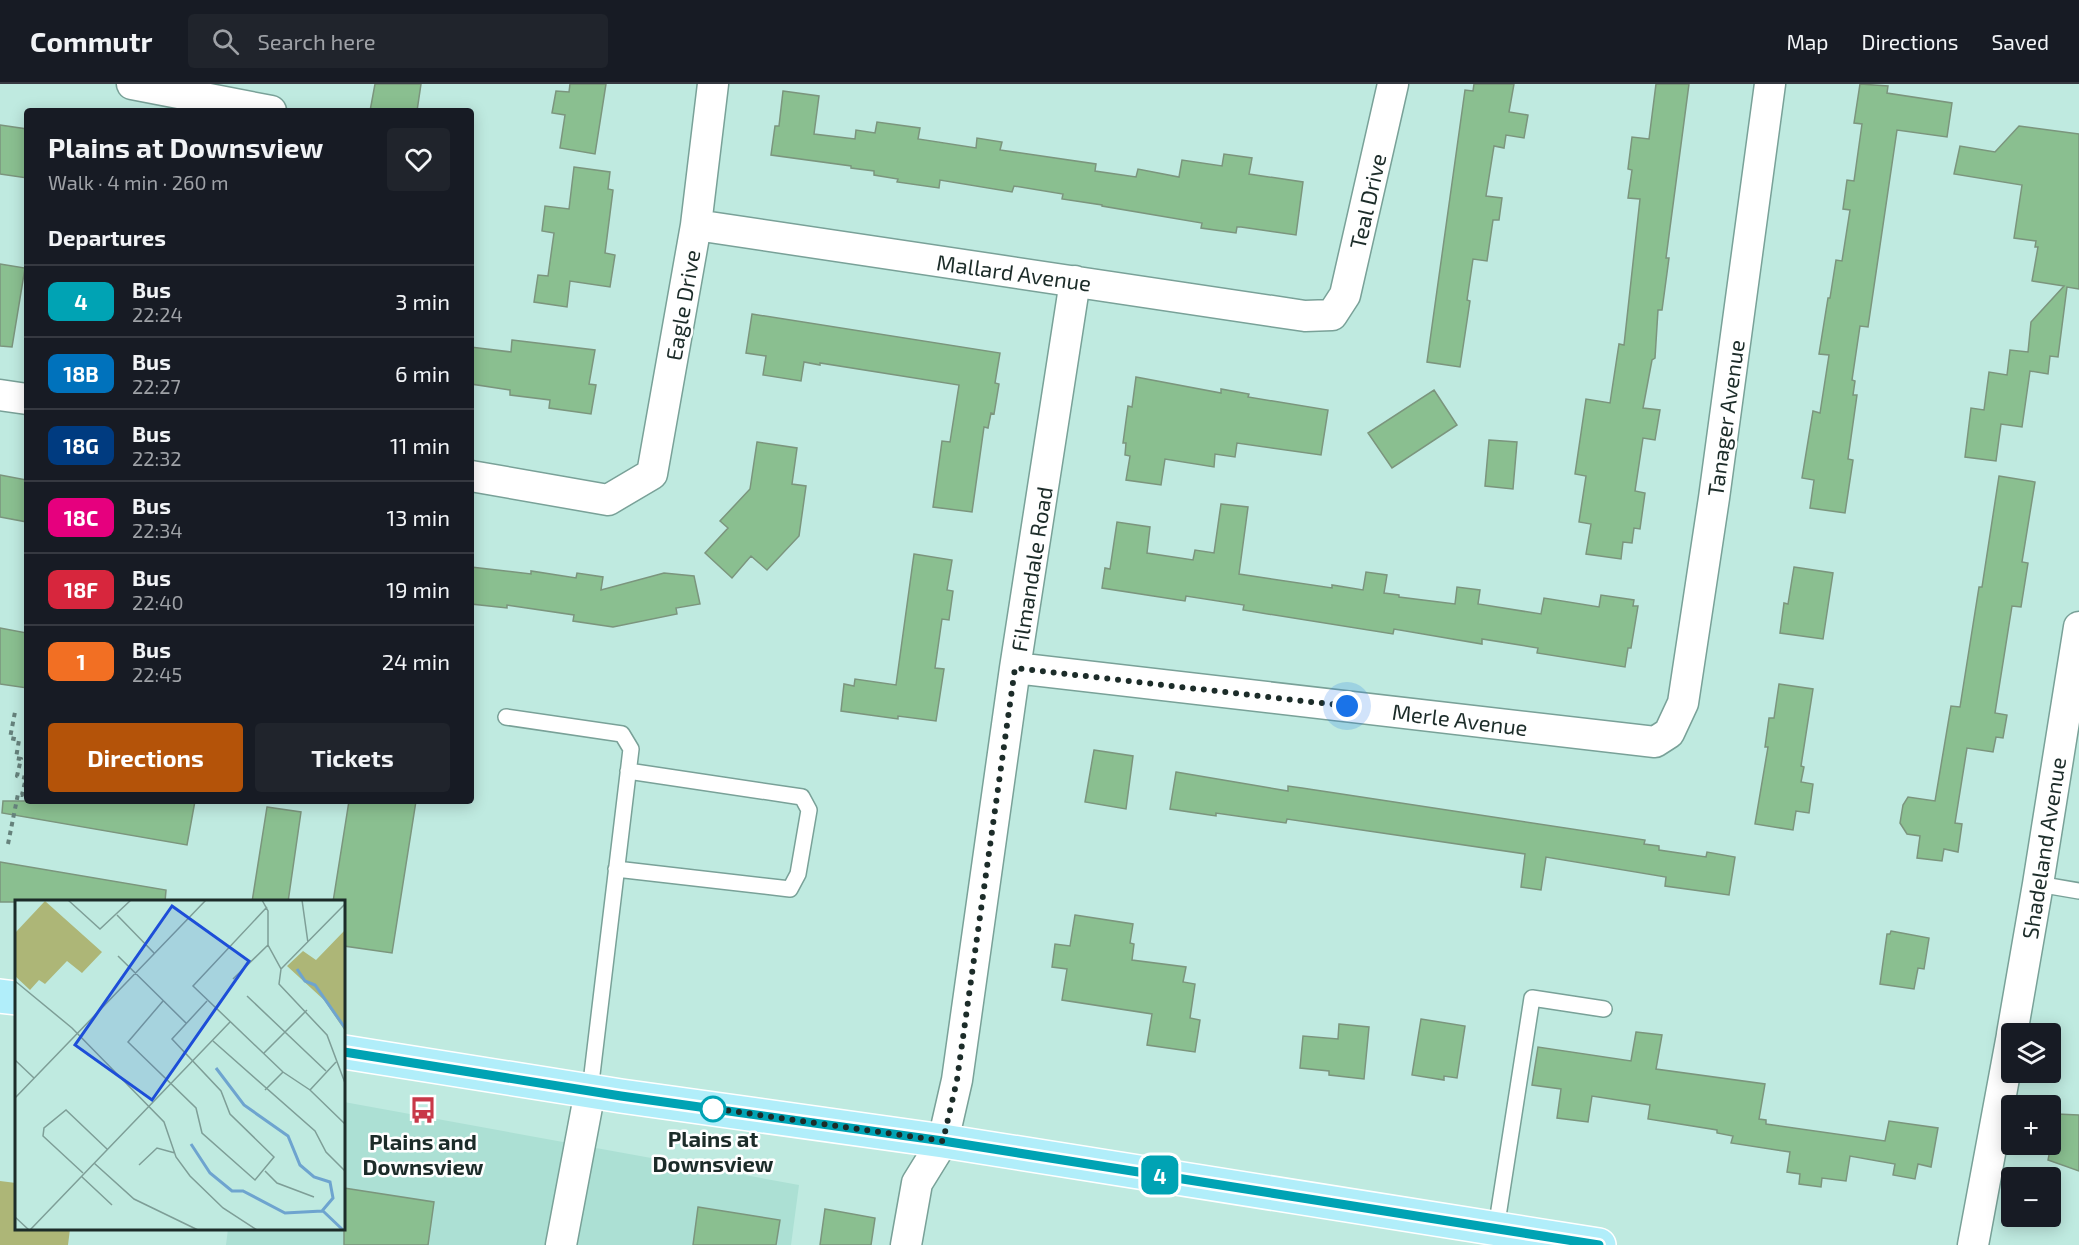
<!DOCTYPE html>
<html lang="en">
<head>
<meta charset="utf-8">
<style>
	:root { --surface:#171b24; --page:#20242c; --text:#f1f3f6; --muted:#9ea1a6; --line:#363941; --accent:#b45309 }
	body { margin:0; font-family:"Exo 2",sans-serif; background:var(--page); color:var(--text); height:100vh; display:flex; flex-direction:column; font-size:22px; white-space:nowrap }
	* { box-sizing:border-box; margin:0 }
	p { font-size:20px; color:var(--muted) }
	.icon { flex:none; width:33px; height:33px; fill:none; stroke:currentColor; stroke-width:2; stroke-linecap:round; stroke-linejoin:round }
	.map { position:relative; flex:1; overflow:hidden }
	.sheet { position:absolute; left:24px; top:24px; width:450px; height:696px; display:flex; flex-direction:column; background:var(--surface); border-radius:6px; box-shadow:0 3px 15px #0003 }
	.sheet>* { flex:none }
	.badge { padding:0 12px; border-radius:9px; font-size:21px; line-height:39px }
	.buttons { position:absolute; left:2001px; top:939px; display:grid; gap:12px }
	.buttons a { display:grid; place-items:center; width:60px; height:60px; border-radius:6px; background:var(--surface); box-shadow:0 3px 15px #0003; font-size:30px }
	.you { position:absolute; width:30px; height:30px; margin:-15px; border:4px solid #fff; border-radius:50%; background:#1a73e8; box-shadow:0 0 0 9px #1a73e833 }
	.map>.badge { position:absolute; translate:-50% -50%; box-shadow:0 0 0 3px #fff }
	h2 { padding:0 24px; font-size:22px; line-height:54px }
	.round { display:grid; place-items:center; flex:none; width:63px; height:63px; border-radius:6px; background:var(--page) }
	.headline { display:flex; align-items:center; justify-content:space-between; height:102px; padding:0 24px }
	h1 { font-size:28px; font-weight:700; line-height:45px }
	.button { display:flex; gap:12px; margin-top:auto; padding:12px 24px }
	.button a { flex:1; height:69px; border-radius:6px; background:var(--accent); color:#fff; font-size:24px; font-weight:700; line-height:69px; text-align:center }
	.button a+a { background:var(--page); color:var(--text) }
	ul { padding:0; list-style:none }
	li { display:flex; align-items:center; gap:18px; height:72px; padding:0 24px; border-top:2px solid var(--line) }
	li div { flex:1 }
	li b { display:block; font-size:22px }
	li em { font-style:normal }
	li .badge { min-width:66px; font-weight:700; text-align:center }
	header { display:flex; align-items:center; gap:36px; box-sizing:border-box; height:84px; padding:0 30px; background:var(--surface); border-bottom:2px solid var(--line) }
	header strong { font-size:28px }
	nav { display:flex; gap:33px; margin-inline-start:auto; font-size:21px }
	.search { width:420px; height:54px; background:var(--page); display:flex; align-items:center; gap:15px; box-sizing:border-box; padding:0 21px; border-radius:6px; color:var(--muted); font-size:22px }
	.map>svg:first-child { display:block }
</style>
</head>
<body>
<header>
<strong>Commutr</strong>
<div class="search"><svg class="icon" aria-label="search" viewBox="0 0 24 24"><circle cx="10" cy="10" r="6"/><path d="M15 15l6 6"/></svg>Search here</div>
<nav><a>Map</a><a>Directions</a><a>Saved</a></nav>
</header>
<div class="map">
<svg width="2079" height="1161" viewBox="0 0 2079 1161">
	<rect width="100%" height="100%" fill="#bfeae0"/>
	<path fill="#ace0d4" d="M 344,1018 L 799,1101 L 791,1161 L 226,1161 L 228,1145 L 344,1144 Z"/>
	<path fill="#adb677" d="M 0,1097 L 16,1099 L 16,1144 L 70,1145 L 68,1161 L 0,1161 Z"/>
	<path fill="#8abf90" stroke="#7b957d" stroke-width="1.5" d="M 375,0 L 421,0 L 417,27 L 370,27 Z
		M 570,0 L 606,0 L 595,70 L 560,64 L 565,31 L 552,29 L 556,7 L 569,8 Z
		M 1474,0 L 1514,0 L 1509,28 L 1528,31 L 1524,54 L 1506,51 L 1504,64 L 1494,62 L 1486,112 L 1502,114 L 1499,136 L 1493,136 L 1487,177 L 1473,175 L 1467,216 L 1470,217 L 1460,283 L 1427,278 L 1465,6 L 1473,7 Z
		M 1656,0 L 1689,0 L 1666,174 L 1669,174 L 1662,226 L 1658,226 L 1655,274 L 1652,276 L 1643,324 L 1660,326 L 1655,356 L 1643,354 L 1635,407 L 1645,409 L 1640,445 L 1634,444 L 1632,459 L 1623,458 L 1621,475 L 1586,470 L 1591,440 L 1579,438 L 1586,392 L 1575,390 L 1586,315 L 1610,319 L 1619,260 L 1624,261 L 1640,115 L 1628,114 L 1632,86 L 1628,85 L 1632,53 L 1649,55 Z
		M 1860,0 L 1888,2 L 1887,9 L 1952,19 L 1947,53 L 1897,46 L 1868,243 L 1860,242 L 1852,296 L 1855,297 L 1853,311 L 1857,311 L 1848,375 L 1853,376 L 1845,429 L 1810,424 L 1814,396 L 1802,394 L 1813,327 L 1820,329 L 1829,271 L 1819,270 L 1828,214 L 1830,214 L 1836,176 L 1842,177 L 1850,126 L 1843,125 L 1847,96 L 1854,97 L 1862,40 L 1854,39 Z
		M 783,7 L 819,12 L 814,50 L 855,55 L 856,46 L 875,49 L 877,38 L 920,44 L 918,55 L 976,64 L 977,54 L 1002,58 L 1000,66 L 1096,80 L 1095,87 L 1136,93 L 1138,85 L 1179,93 L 1182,76 L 1222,82 L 1224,70 L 1252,74 L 1249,90 L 1303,98 L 1296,151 L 1241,143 L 1237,143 L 1236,149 L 1201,144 L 1202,139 L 1102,122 L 1102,121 L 1062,115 L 1063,110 L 1014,102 L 1012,108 L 940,96 L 939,104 L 897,98 L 898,95 L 874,91 L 874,87 L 851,84 L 851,82 L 771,71 L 775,42 L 779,42 Z
		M 0,41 L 27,45 L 27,94 L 0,90 Z
		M 2019,42 L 2079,50 L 2079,205 L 2067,203 L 2058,273 L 2050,272 L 2048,290 L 2030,287 L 2022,343 L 2001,340 L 1996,377 L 1965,373 L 1971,324 L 1984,326 L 1989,288 L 2007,291 L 2010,266 L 2028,268 L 2031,238 L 2064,202 L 2032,197 L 2038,163 L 2035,163 L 2036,157 L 2014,154 L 2022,101 L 1954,90 L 1960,62 L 1995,68 Z
		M 574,83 L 610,88 L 608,105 L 613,106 L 605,169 L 615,171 L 610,203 L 570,197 L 567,223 L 534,218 L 538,191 L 548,192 L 554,149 L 542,147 L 545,122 L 569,125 Z
		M 0,180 L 25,184 L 12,263 L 0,262 Z
		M 752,230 L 1000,269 L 995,299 L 999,300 L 994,330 L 991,329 L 988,344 L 984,343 L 972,428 L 933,423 L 942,357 L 950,358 L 959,301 L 820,279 L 820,281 L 804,278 L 801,297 L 763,291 L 766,272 L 746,269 Z
		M 512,256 L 595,266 L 589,300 L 596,301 L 591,330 L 549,324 L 550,316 L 510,311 L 510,306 L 471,300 L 471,263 L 511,268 Z
		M 1136,293 L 1221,309 L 1221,305 L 1249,310 L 1248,313 L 1328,326 L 1321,371 L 1237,359 L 1235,373 L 1215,370 L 1214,383 L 1165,375 L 1161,401 L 1126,396 L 1130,372 L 1125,371 L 1126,359 L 1123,359 L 1128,322 L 1132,323 Z
		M 1434,306 L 1457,341 L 1392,384 L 1368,349 Z
		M 1489,356 L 1517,358 L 1513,405 L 1485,402 Z
		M 757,358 L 797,364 L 792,400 L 806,402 L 799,452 L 767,486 L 751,472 L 732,494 L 705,469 L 728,444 L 720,437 L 750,405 Z
		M 0,391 L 27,396 L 27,438 L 0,433 Z
		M 1999,392 L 2035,398 L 2022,478 L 2028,479 L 2021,523 L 2012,522 L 1995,629 L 2007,631 L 2003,654 L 1996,653 L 1993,668 L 1967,664 L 1955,739 L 1962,740 L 1958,768 L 1944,765 L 1942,777 L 1917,774 L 1920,752 L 1907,750 L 1900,739 L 1903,721 L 1908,713 L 1935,717 L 1951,622 L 1960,623 L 1979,503 L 1982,503 Z
		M 1221,420 L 1248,423 L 1239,490 L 1332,504 L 1332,501 L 1363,506 L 1366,488 L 1387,491 L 1384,509 L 1399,511 L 1399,513 L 1455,520 L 1457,503 L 1480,506 L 1478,520 L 1541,530 L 1544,514 L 1599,523 L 1601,511 L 1634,516 L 1633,522 L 1638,522 L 1631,564 L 1628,564 L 1625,583 L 1537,569 L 1538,564 L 1482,555 L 1482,560 L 1394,545 L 1393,550 L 1243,526 L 1244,521 L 1186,512 L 1185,517 L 1102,504 L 1105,484 L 1110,485 L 1117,438 L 1150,443 L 1147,469 L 1193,476 L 1195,466 L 1214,469 Z
		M 914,470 L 952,476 L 947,506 L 953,507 L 949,536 L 942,535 L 935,584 L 944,585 L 936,637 L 898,632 L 898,635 L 841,627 L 844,600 L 854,602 L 855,595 L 896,601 Z
		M 471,483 L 531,490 L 531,487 L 576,494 L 577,489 L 603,493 L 601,506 L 664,489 L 694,492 L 700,520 L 676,524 L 677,530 L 613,543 L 573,537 L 574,531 L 507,521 L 507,524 L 471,520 Z
		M 1794,483 L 1833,489 L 1823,555 L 1780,549 L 1784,519 L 1788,520 Z
		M 0,544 L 27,549 L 27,604 L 0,600 Z
		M 1779,600 L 1813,605 L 1801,682 L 1804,683 L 1801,698 L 1813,700 L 1809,729 L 1796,727 L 1793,746 L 1755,740 L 1768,663 L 1765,663 L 1769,634 L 1774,634 Z
		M 1094,666 L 1133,672 L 1126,725 L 1085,718 Z
		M 1176,688 L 1288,707 L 1288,702 L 1302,704 L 1645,756 L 1644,760 L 1659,762 L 1659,766 L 1706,773 L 1707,768 L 1735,773 L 1729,811 L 1665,802 L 1666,793 L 1546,773 L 1541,806 L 1521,803 L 1525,770 L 1287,735 L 1286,739 L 1216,729 L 1216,732 L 1170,725 Z
		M 3,717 L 195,717 L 187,761 L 2,729 Z
		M 349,717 L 416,717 L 392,869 L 344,862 L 344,818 L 333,818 Z
		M 267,723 L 301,728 L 288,818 L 252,818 Z
		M 0,778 L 166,806 L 165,818 L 0,818 Z
		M 1075,831 L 1133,840 L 1130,859 L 1134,860 L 1132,876 L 1186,883 L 1183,898 L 1195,900 L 1190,934 L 1200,936 L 1195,968 L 1147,961 L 1152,930 L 1062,916 L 1067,885 L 1052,883 L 1055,860 L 1070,862 Z
		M 1891,847 L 1929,854 L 1924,885 L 1918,884 L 1914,905 L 1880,900 L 1887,850 L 1890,850 Z
		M 1421,935 L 1465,942 L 1457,994 L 1444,992 L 1444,996 L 1412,991 Z
		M 1339,940 L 1369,943 L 1364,995 L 1329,991 L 1329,987 L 1300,984 L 1303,952 L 1338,955 Z
		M 1636,948 L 1662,951 L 1656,985 L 1765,1000 L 1759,1035 L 1766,1036 L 1766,1040 L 1885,1057 L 1889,1037 L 1938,1044 L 1931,1083 L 1918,1080 L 1915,1095 L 1893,1091 L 1895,1080 L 1850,1072 L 1846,1097 L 1822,1094 L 1821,1103 L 1799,1100 L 1800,1090 L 1787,1088 L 1790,1068 L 1731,1059 L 1733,1052 L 1717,1049 L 1717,1046 L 1648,1035 L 1650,1021 L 1592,1012 L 1588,1038 L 1557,1034 L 1561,1005 L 1532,1001 L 1538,963 L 1631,977 Z
		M 2057,1030 L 2079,1031 L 2079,1087 L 2048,1076 Z
		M 344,1104 L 434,1118 L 428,1161 L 344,1161 Z
		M 698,1123 L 780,1136 L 776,1161 L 693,1161 Z
		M 825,1125 L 875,1134 L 871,1161 L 820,1161 Z"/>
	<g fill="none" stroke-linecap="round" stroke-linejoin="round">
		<defs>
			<path id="lane" d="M 506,633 L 622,650 L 631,665 L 590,1007
				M 616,785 L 790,805 L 798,790 L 809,726 L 802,713 L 628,687
				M 2038,800 L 2079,807
				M 1496,1145 L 1532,914 L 1604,925"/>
			<path id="street" d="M 132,0 L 271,27
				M 696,141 L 1305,232 L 1332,231 L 1345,211 L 1393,0
				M 0,311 L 27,315
				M 471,392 L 608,416 L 652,390 L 696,141 L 713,0
				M 1015,584 L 1655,658 L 1669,649 L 1683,619 L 1714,414 L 1770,0
				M 2012,950 L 2038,800 L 2079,543
				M 561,1161 L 590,1007
				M 906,1161 L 917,1099 L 943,1057 L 957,996 L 1015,584 L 1075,197
				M 1973,1161 L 2012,951"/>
			<path id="primary" d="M 0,912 L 16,914
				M 344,968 L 621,1012 L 943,1057 L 1599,1161"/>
		</defs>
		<use href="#lane" stroke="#79a198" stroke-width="18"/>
		<use href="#street" stroke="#79a198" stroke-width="33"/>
		<use href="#primary" stroke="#fff" stroke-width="36"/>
		<path stroke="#66827c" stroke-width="4" stroke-dasharray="4.5 4.5" stroke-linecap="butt" d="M 8,760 L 18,710 L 22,711 L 26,694 L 17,692 L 21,675 L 16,674 L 19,656 L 10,654 L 15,628"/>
		<use href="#lane" stroke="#fff" stroke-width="15"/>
		<use href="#street" stroke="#fff" stroke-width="30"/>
		<use href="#primary" stroke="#b1eefa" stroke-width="33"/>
	</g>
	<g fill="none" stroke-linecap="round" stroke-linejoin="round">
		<defs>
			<path id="line" d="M 344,968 L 621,1012 L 943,1057 L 1599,1161"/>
		</defs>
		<use href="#line" stroke="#fff" stroke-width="14"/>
		<use href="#line" stroke="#00a3b4" stroke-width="9"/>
		<path stroke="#1c2c29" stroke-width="6" stroke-dasharray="0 10.8" d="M 713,1025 L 710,1024 L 943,1057 L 957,996 L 1015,584 L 1347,622"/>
	</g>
	<defs>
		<symbol id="bus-bare" viewBox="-9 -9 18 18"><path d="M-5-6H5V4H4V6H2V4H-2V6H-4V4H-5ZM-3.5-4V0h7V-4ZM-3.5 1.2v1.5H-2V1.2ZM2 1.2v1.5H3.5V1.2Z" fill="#c83848" stroke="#fff" stroke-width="2.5" paint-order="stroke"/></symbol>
	</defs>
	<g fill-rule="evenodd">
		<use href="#bus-bare" x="404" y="1007" width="38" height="38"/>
	</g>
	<circle fill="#fff" stroke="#00a3b4" stroke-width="3" cx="713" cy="1025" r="12"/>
	<g text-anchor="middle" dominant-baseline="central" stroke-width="5" stroke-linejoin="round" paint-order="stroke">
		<g font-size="22" fill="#1c2c29" stroke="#fff">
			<text transform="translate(1367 117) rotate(-77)">Teal Drive</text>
			<text transform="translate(1014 188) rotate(8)">Mallard Avenue</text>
			<text transform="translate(682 221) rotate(-80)">Eagle Drive</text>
			<text transform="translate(1725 334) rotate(-82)">Tanager Avenue</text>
			<text transform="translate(1031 485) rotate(-81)">Filmandale Road</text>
			<text transform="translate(1460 635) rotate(7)">Merle Avenue</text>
			<text transform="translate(2043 764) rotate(-81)">Shadeland Avenue</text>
		</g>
		<g font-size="22" font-weight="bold" fill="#1c2c29" stroke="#fff">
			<text x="713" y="1054">Plains at<tspan x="713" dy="25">Downsview</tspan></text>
		</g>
		<g font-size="22" font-weight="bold" fill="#1c2c29" stroke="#fff">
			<text x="423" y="1057">Plains and<tspan x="423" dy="25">Downsview</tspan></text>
		</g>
	</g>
	<g transform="translate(15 816)">
		<rect width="330" height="330" fill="#bfeae0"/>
		<path d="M 30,1 L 87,52 L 67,73 L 52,61 L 30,84 L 24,80 L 15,90 L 0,76 L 0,33 ZM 330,30 L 330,131 L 309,100 L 272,66 L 288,51 L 301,60 Z" fill="#adb677"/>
		<path fill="none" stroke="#6ea4cf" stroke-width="3" d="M 282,69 L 290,81 L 300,85 L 330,128M 176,244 L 195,273 L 217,291 L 228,291 L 270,313 L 307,311 L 318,298 L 315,282 L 299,277 L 285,265 L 273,236 L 229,205 L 201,168M 308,311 L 328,330"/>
		<path fill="none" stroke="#7e9e97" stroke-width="1.5" d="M 53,0 L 85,29 L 116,0M 247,0 L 253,11 L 253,45 L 266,69 L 264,84 L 312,135 L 330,183M 287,0 L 293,43M 252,7 L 178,86 L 268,172 L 295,190 L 330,224M 102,15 L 139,53M 103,56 L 171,123M 266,69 L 330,4M 218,79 L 253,45M 0,81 L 57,128 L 149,222 L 161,257 L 175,276 L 208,308 L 242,330M 232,96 L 311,171M 148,101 L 113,142 L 181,208 L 187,233 L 240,280 L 259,257 L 215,214 L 206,191 L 157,139 L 192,101M 198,141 L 300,231 L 311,252 L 330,271M 249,153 L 292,110M 0,160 L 19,178M 250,190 L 268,172M 295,190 L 321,162M 0,198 L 191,0M 79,263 L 119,299 L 183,330M 124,265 L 142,248 L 160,253M 250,271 L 262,283 L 299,297M 68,273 L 28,236 L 29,228 L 51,210 L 92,249M 66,276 L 97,305M 0,317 L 14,330M 15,330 L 215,122"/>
		<path fill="#1d4ed8" fill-opacity="0.15" stroke="#1d4ed8" stroke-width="3" d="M 157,6 L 234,61 L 137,200 L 60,145 Z"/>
		<rect width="330" height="330" fill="none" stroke="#1c2c29" stroke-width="3"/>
	</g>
</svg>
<div class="buttons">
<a><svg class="icon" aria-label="layers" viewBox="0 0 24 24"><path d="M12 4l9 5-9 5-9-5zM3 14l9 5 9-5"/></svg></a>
<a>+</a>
<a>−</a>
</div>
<div class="you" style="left:1347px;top:622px"></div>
<b class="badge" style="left:1160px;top:1091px;background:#00a3b4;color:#fff">4</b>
<section class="sheet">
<div class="headline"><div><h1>Plains at Downsview</h1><p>Walk · 4 min · 260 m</p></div><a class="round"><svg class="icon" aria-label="heart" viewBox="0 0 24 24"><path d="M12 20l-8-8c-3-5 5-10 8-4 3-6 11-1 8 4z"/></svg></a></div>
<h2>Departures</h2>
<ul>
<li><span class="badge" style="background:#00a3b4;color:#fff">4</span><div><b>Bus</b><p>22:24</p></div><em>3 min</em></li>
<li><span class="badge" style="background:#0072bc;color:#fff">18B</span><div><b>Bus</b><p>22:27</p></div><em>6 min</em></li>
<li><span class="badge" style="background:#003b80;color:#fff">18G</span><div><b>Bus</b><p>22:32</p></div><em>11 min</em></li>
<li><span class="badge" style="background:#e6007e;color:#fff">18C</span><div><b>Bus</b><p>22:34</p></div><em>13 min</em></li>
<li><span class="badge" style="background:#d7263d;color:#fff">18F</span><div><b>Bus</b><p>22:40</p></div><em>19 min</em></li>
<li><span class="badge" style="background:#f26f23;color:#fff">1</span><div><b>Bus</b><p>22:45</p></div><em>24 min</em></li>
</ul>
<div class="button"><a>Directions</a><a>Tickets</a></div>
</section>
</div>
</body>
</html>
